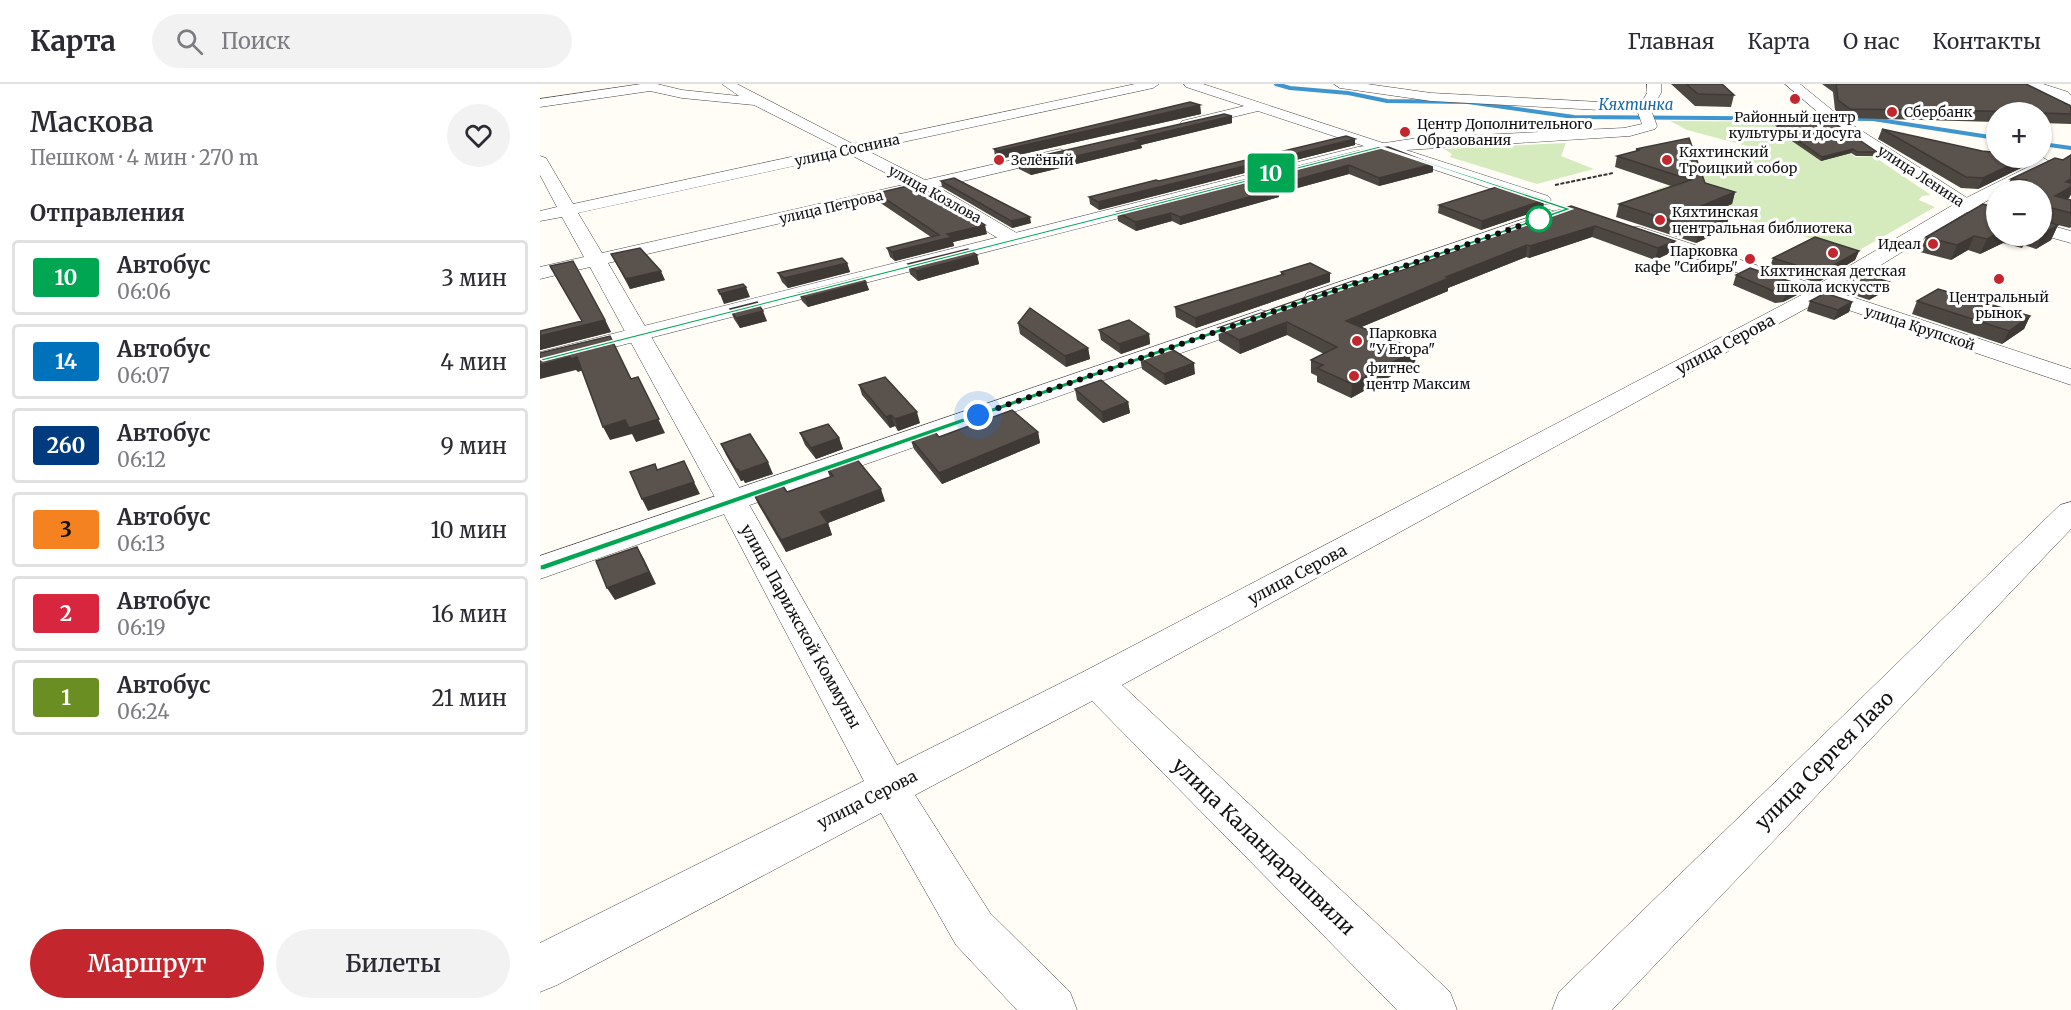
<!DOCTYPE html>
<html lang="ru">
<head>
<meta charset="utf-8">
<style>
	:root { --surface:#fff; --page:#f2f2f3; --text:#2b2b33; --muted:#7c7c81; --line:#e1e1e2; --accent:#c4262e }
	body { margin:0; font-family:Merriweather,serif; background:var(--page); color:var(--text); height:100vh; display:flex; flex-direction:column; font-size:22px; white-space:nowrap }
	* { box-sizing:border-box; margin:0 }
	p { font-size:20px; color:var(--muted) }
	.icon { flex:none; width:33px; height:33px; fill:none; stroke:currentColor; stroke-width:2; stroke-linecap:round; stroke-linejoin:round }
	.map { position:relative; flex:1; overflow:hidden }
	.panel { display:flex; flex-direction:column; background:var(--surface); width:540px }
	.panel>* { flex:none }
	.badge { padding:0 12px; border-radius:4px; font-size:21px; line-height:39px }
	.tools { position:absolute; left:1446px; top:18px; display:grid; gap:12px }
	.tools a { display:grid; place-items:center; width:66px; height:66px; border-radius:50%; background:var(--surface); box-shadow:0 2px 4px #0004; font-size:30px }
	.you { position:absolute; width:30px; height:30px; margin:-15px; border:4px solid #fff; border-radius:50%; background:#1a73e8; box-shadow:0 0 0 9px #1a73e833 }
	.map>.badge { position:absolute; translate:-50% -50%; box-shadow:0 0 0 3px #fff }
	h2 { padding:0 30px; font-size:22px; line-height:54px }
	.round { display:grid; place-items:center; flex:none; width:63px; height:63px; border-radius:32px; background:var(--page) }
	.summary { display:flex; align-items:center; justify-content:space-between; height:102px; padding:0 30px }
	h1 { font-size:28px; font-weight:600; line-height:45px }
	.primary-button { display:flex; gap:12px; margin-top:auto; padding:12px 30px }
	.primary-button a { flex:1; height:69px; border-radius:36px; background:var(--accent); color:#fff; font-size:24px; font-weight:600; line-height:69px; text-align:center }
	.primary-button a+a { background:var(--page); color:var(--text) }
	ul { padding:0; list-style:none }
	li { display:flex; align-items:center; gap:18px; height:75px; margin:0 12px 9px; padding:0 18px; border:3px solid var(--line); border-radius:6px }
	li div { flex:1 }
	li b { display:block; font-size:22px }
	li em { font-style:normal }
	li .badge { min-width:66px; font-weight:700; text-align:center }
	header { display:flex; align-items:center; gap:36px; box-sizing:border-box; height:84px; padding:0 30px; background:var(--surface); border-bottom:2px solid var(--line) }
	header strong { font-size:28px }
	nav { display:flex; gap:33px; margin-inline-start:auto; font-size:21px }
	.search { width:420px; height:54px; background:var(--page); display:flex; align-items:center; gap:15px; box-sizing:border-box; padding:0 21px; border-radius:33px; color:var(--muted); font-size:22px }
	main { display:flex; flex:1; min-height:0 }
	.map>svg:first-child { display:block }
</style>
</head>
<body>
<header>
<strong>Карта</strong>
<div class="search"><svg class="icon" aria-label="search" viewBox="0 0 24 24"><circle cx="10" cy="10" r="6"/><path d="M15 15l6 6"/></svg>Поиск</div>
<nav><a>Главная</a><a>Карта</a><a>О нас</a><a>Контакты</a></nav>
</header>
<main>
<section class="panel">
<div class="summary"><div><h1>Маскова</h1><p>Пешком · 4 мин · 270 m</p></div><a class="round"><svg class="icon" aria-label="heart" viewBox="0 0 24 24"><path d="M12 20l-8-8c-3-5 5-10 8-4 3-6 11-1 8 4z"/></svg></a></div>
<h2>Отправления</h2>
<ul>
<li><span class="badge" style="background:#00a651;color:#fff">10</span><div><b>Автобус</b><p>06:06</p></div><em>3 мин</em></li>
<li><span class="badge" style="background:#0072bc;color:#fff">14</span><div><b>Автобус</b><p>06:07</p></div><em>4 мин</em></li>
<li><span class="badge" style="background:#003b80;color:#fff">260</span><div><b>Автобус</b><p>06:12</p></div><em>9 мин</em></li>
<li><span class="badge" style="background:#f58220;color:#111">3</span><div><b>Автобус</b><p>06:13</p></div><em>10 мин</em></li>
<li><span class="badge" style="background:#d7263d;color:#fff">2</span><div><b>Автобус</b><p>06:19</p></div><em>16 мин</em></li>
<li><span class="badge" style="background:#6b8e23;color:#fff">1</span><div><b>Автобус</b><p>06:24</p></div><em>21 мин</em></li>
</ul>
<div class="primary-button"><a>Маршрут</a><a>Билеты</a></div>
</section>
<div class="map">
<svg width="1531" height="926" viewBox="0 0 1531 926">
	<rect width="100%" height="100%" fill="#fffdf5"/>
	<path fill="#d5ebbd" d="M 1130,37 L 1282,38 L 1308,68 L 1315,73 L 1333,72 L 1391,111 L 1382,112 L 1379,116 L 1395,123 L 1316,168 L 1111,107 L 1206,77 L 1207,62 L 1147,46 Z
		M 1026,59 L 1021,72 L 1054,85 L 997,100 L 910,73 L 912,70 L 904,65 Z"/>
	<g fill="none" stroke-linecap="round" stroke-linejoin="round">
		<path stroke="#3f96cf" stroke-width="4" d="M 736,0 L 750,4 L 808,9 L 847,17 L 928,18 L 1034,33 L 1333,35 L 1456,54
			M 1502,60 L 1531,64"/>
		<defs>
			<path id="service" d="M 1483,74 L 1495,74 L 1506,78 L 1502,80 Z"/>
			<path id="minor" d="M 101,0 L 117,0 L 142,6 L 199,12 L 182,0 L 197,0 L 313,60 L 595,0 L 619,0 L 613,4 L 326,66 L 385,96 L 520,65 L 525,67 L 528,70 L 525,73 L 398,103 L 480,151 L 482,155 L 480,159 L 466,159 L 380,107 L 68,179 L 207,417 L 357,681 L 543,588 L 1271,206 L 1278,204 L 1285,206 L 1289,210 L 1285,214 L 582,601 L 910,908 L 917,926 L 857,926 L 552,617 L 375,711 L 450,829 L 530,908 L 537,926 L 477,926 L 416,861 L 341,729 L 17,901 L 0,908 L 0,859 L 324,697 L 177,417 L 50,183 L 0,195 L 0,183 L 44,173 L 22,133 L 0,137 L 0,127 L 17,123 L 0,91 L 0,72 L 6,74 L 33,120 L 297,63 L 214,21 L 142,14 L 110,7 L 0,23 L 0,15 ZM 309,70 L 367,100 L 62,169 L 38,129 Z
				M 644,0 L 663,0 L 846,60 L 849,63 L 846,66 L 836,66 L 718,27 L 647,44 L 642,43 L 640,40 L 642,37 L 704,22 L 646,3 Z
				M 794,0 L 827,0 L 891,9 L 1098,20 L 1105,24 L 1098,28 L 891,17 L 800,4 Z
				M 1485,0 L 1503,0 L 1528,8 L 1531,11 L 1531,21 Z
				M 1502,73 L 1510,78 L 1508,85 L 1467,106 L 1456,106 L 1456,112 L 1432,125 L 1420,125 L 1417,121 L 1420,117 L 1494,80 L 1496,75 Z
				M 1531,418 L 1531,445 L 1072,926 L 1012,926 L 1019,908 L 1520,421 Z"/>
			<path id="tertiary" d="M 1107,0 L 1121,0 L 1121,9 L 1111,26 L 1117,42 L 1115,45 L 1090,52 L 866,66 L 1008,112 L 1011,116 L 1008,120 L 996,120 L 851,71 L 849,68 L 818,73 L 0,282 L 0,268 L 818,63 L 878,54 L 1084,44 L 1102,40 L 1097,26 L 1107,9 Z
				M 1245,0 L 1260,0 L 1303,35 L 1432,117 L 1456,127 L 1456,139 L 1427,128 L 1297,208 L 1531,285 L 1531,301 L 1086,151 L 1083,147 L 1086,143 L 1100,143 L 1277,201 L 1413,121 L 1293,41 Z
				M 1010,126 L 1017,128 L 1019,132 L 1017,136 L 783,219 L 775,221 L 767,219 L 764,214 L 767,209 Z
				M 1502,139 L 1531,147 L 1531,159 L 1502,151 Z
				M 721,226 L 729,228 L 733,233 L 729,238 L 0,495 L 0,472 Z"/>
		</defs>
		<use href="#service" stroke="#444" stroke-width="2"/>
		<use href="#minor" stroke="#444" stroke-width="1"/>
		<use href="#tertiary" stroke="#444" stroke-width="1"/>
		<path stroke="#333" stroke-width="2" stroke-dasharray="4 1.5" stroke-linecap="butt" d="M 1015,101 L 1073,89"/>
		<use href="#service" fill="#fff" fill-rule="evenodd"/>
		<use href="#minor" fill="#fff" fill-rule="evenodd"/>
		<use href="#tertiary" fill="#fff" fill-rule="evenodd"/>
	</g>
	<path fill="#4d4742" d="M 1131,0 L 1182,0 L 1194,11 L 1191,23 L 1155,22 Z
		M 1282,0 L 1486,0 L 1531,22 L 1531,40 L 1502,39 L 1502,28 L 1456,28 L 1456,38 L 1306,34 L 1295,26 L 1293,8 Z
		M 660,21 L 661,30 L 460,75 L 455,73 L 454,65 L 518,50 L 518,49 Z
		M 692,32 L 692,39 L 601,61 L 602,64 L 491,91 L 479,85 L 478,77 Z
		M 1237,42 L 1337,68 L 1335,72 L 1316,72 L 1311,69 L 1281,77 L 1236,46 Z
		M 1342,45 L 1456,74 L 1489,74 L 1485,82 L 1438,105 L 1421,104 L 1338,55 Z
		M 815,55 L 815,61 L 559,126 L 550,120 L 549,113 Z
		M 1096,65 L 1165,99 L 1195,108 L 1192,120 L 1172,128 L 1189,133 L 1185,146 L 1156,159 L 1076,133 L 1079,120 L 1131,102 L 1075,83 L 1077,72 L 1096,67 Z
		M 819,67 L 893,80 L 893,88 L 839,102 L 809,90 L 739,109 L 739,113 L 640,141 L 632,137 L 596,147 L 578,137 L 577,128 Z
		M 1531,71 L 1531,110 L 1529,114 L 1527,115 L 1531,116 L 1531,143 L 1530,144 L 1518,141 L 1511,156 L 1496,165 L 1484,161 L 1482,164 L 1463,159 L 1440,170 L 1428,166 L 1411,176 L 1380,168 L 1386,153 L 1455,124 L 1456,120 L 1456,152 L 1502,152 L 1502,106 L 1465,106 L 1471,95 L 1523,76 Z
		M 401,97 L 491,139 L 472,144 L 402,103 Z
		M 337,109 L 447,150 L 413,158 L 414,162 L 355,177 L 350,173 L 347,164 L 391,153 L 339,118 Z
		M 1004,116 L 1003,125 L 941,146 L 898,129 L 899,121 Z
		M 1031,122 L 1132,168 L 1115,176 L 1052,153 L 989,174 L 986,173 L 908,204 L 908,207 L 821,243 L 876,266 L 875,279 L 811,314 L 777,298 L 777,292 L 771,289 L 771,276 L 784,270 L 747,251 L 700,270 L 679,257 L 678,244 L 819,200 L 877,181 L 967,148 L 967,144 Z
		M 1319,167 L 1315,176 L 1277,199 L 1230,183 L 1233,174 Z
		M 71,170 L 125,196 L 90,205 Z
		M 437,171 L 439,180 L 378,197 L 370,190 L 368,180 Z
		M 307,179 L 310,188 L 248,204 L 242,198 L 238,189 Z
		M 10,182 L 65,236 L 71,248 L 0,266 L 0,247 L 42,237 Z
		M 741,188 L 790,189 L 790,198 L 656,244 L 636,233 L 635,223 L 741,191 Z
		M 1196,191 L 1257,211 L 1243,218 L 1235,219 L 1193,201 Z
		M 326,198 L 329,206 L 268,223 L 262,217 L 259,209 Z
		M 1306,198 L 1345,207 L 1329,216 L 1302,207 Z
		M 1270,217 L 1312,218 L 1309,228 L 1294,236 L 1267,227 Z
		M 1377,217 L 1490,232 L 1484,245 L 1462,260 L 1372,230 Z
		M 190,225 L 227,237 L 200,244 L 194,235 Z
		M 478,239 L 548,264 L 550,275 L 526,283 L 480,250 Z
		M 559,246 L 609,250 L 610,260 L 581,270 L 561,256 Z
		M 600,274 L 655,290 L 625,301 L 602,285 Z
		M 319,301 L 380,339 L 358,347 L 355,342 L 350,344 L 322,311 Z
		M 535,305 L 588,318 L 590,329 L 563,339 L 537,316 Z
		M 498,348 L 500,359 L 402,400 L 374,365 L 370,354 Z
		M 260,349 L 299,354 L 303,365 L 276,375 L 265,361 Z
		M 181,360 L 233,390 L 205,399 L 204,396 L 201,397 L 186,371 Z
		M 286,383 L 345,417 L 288,439 L 292,451 L 246,468 L 218,420 L 213,409 L 247,408 L 290,393 Z"/>
	<path fill="#3f3936" d="M 660,21 L 661,30 L 460,75 L 458,67 Z
		M 692,32 L 692,39 L 601,61 L 602,64 L 491,91 L 489,83 L 595,55 Z
		M 815,55 L 815,61 L 559,126 L 558,118 Z
		M 1313,65 L 1311,69 L 1281,77 L 1282,73 Z
		M 1485,74 L 1489,74 L 1485,82 L 1438,105 L 1443,94 Z
		M 893,80 L 893,88 L 839,102 L 839,94 Z
		M 809,81 L 809,90 L 739,109 L 739,113 L 640,141 L 640,133 L 733,102 Z
		M 1531,95 L 1531,110 L 1529,114 L 1511,124 L 1515,112 L 1526,98 Z
		M 1195,108 L 1192,120 L 1153,136 L 1156,124 Z
		M 1004,116 L 1003,125 L 941,146 L 942,137 Z
		M 631,129 L 632,137 L 596,147 L 595,138 Z
		M 490,133 L 491,139 L 472,144 L 471,137 Z
		M 1189,133 L 1185,146 L 1156,159 L 1159,146 Z
		M 445,141 L 447,150 L 413,158 L 414,162 L 355,177 L 352,168 L 407,150 Z
		M 1518,141 L 1511,156 L 1496,165 L 1503,150 Z
		M 1055,142 L 1052,153 L 989,174 L 990,162 Z
		M 1456,150 L 1456,152 L 1467,152 L 1463,159 L 1440,170 L 1447,155 Z
		M 1434,152 L 1428,166 L 1411,176 L 1417,161 Z
		M 1135,157 L 1132,168 L 1115,176 L 1118,164 Z
		M 987,161 L 986,173 L 908,204 L 908,207 L 805,250 L 806,237 L 906,193 Z
		M 1319,167 L 1315,176 L 1277,199 L 1280,189 Z
		M 437,171 L 439,180 L 378,197 L 376,187 Z
		M 307,179 L 310,188 L 248,204 L 244,194 Z
		M 121,187 L 125,196 L 90,205 L 86,195 Z
		M 790,189 L 790,198 L 656,244 L 655,234 Z
		M 326,198 L 329,206 L 268,223 L 265,214 Z
		M 1349,198 L 1345,207 L 1329,216 L 1333,207 Z
		M 1261,201 L 1257,211 L 1243,218 L 1246,208 Z
		M 206,203 L 210,213 L 184,220 L 180,210 Z
		M 1312,218 L 1309,228 L 1294,236 L 1298,226 Z
		M 223,227 L 227,237 L 200,244 L 196,234 Z
		M 1490,232 L 1484,245 L 1462,260 L 1469,247 Z
		M 65,236 L 71,248 L 0,266 L 0,252 Z
		M 747,238 L 747,251 L 700,270 L 699,256 Z
		M 609,250 L 610,260 L 581,270 L 579,260 Z
		M 548,264 L 550,275 L 526,283 L 525,272 Z
		M 876,266 L 875,279 L 811,314 L 812,300 Z
		M 30,273 L 37,273 L 43,286 L 38,288 L 36,286 L 0,295 L 0,281 Z
		M 654,279 L 655,290 L 625,301 L 624,290 Z
		M 98,293 L 125,349 L 96,358 L 92,350 L 70,356 L 63,343 Z
		M 588,318 L 590,329 L 563,339 L 562,328 Z
		M 377,328 L 380,339 L 358,347 L 355,335 Z
		M 351,331 L 355,342 L 350,344 L 346,333 Z
		M 498,348 L 500,359 L 402,400 L 399,389 Z
		M 299,354 L 303,365 L 276,375 L 271,364 Z
		M 228,378 L 233,390 L 205,399 L 200,388 Z
		M 196,385 L 198,385 L 204,396 L 201,397 Z
		M 154,398 L 160,410 L 108,427 L 102,415 Z
		M 341,405 L 345,417 L 285,440 L 280,428 Z
		M 288,439 L 292,451 L 246,468 L 241,456 Z
		M 97,463 L 104,475 L 116,500 L 75,516 L 67,504 Z"/>
	<path fill="#5a524d" stroke="#3f3936" stroke-width="1.5" d="M 1146,0 L 1182,0 L 1194,11 L 1158,10 Z
		M 1296,0 L 1486,0 L 1531,22 L 1531,30 L 1502,29 L 1502,28 L 1310,25 L 1298,16 Z
		M 650,18 L 660,21 L 458,67 L 454,65 Z
		M 684,30 L 692,32 L 595,55 L 601,57 L 489,83 L 478,77 Z
		M 1284,32 L 1337,68 L 1317,68 L 1313,65 L 1282,73 L 1237,42 Z
		M 1342,45 L 1442,67 L 1452,68 L 1456,66 L 1456,74 L 1485,74 L 1443,94 L 1426,93 Z
		M 806,52 L 815,55 L 558,118 L 549,113 L 616,96 L 619,97 Z
		M 1149,54 L 1165,99 L 1195,108 L 1156,124 L 1189,133 L 1159,146 L 1079,120 L 1151,96 L 1077,72 L 1100,66 L 1096,65 Z
		M 848,63 L 893,80 L 839,94 L 809,81 L 733,102 L 739,104 L 640,133 L 631,129 L 595,138 L 577,128 L 819,67 Z
		M 1531,71 L 1531,95 L 1526,98 L 1531,99 L 1531,103 L 1515,112 L 1531,116 L 1531,129 L 1508,123 L 1507,138 L 1518,141 L 1503,150 L 1502,149 L 1502,106 L 1468,106 L 1486,96 L 1471,95 L 1515,74 L 1523,76 Z
		M 414,94 L 490,133 L 471,137 L 401,97 Z
		M 376,100 L 445,141 L 407,150 L 412,153 L 352,168 L 347,164 L 399,151 L 337,109 Z
		M 960,102 L 1004,116 L 942,137 L 899,121 Z
		M 1443,120 L 1456,124 L 1456,150 L 1447,155 L 1434,152 L 1417,161 L 1386,153 Z
		M 1031,122 L 1135,157 L 1118,164 L 1055,142 L 990,162 L 987,161 L 906,193 L 909,194 L 806,237 L 876,266 L 812,300 L 777,284 L 783,281 L 771,276 L 797,263 L 747,238 L 699,256 L 678,244 L 813,197 L 819,200 L 877,181 L 972,146 L 967,144 Z
		M 1275,153 L 1319,167 L 1280,189 L 1233,174 Z
		M 100,164 L 121,187 L 86,195 L 71,170 Z
		M 428,165 L 437,171 L 376,187 L 368,180 Z
		M 302,174 L 307,179 L 244,194 L 238,189 Z
		M 33,177 L 65,236 L 0,252 L 0,247 L 42,237 L 10,182 Z
		M 770,179 L 790,189 L 655,234 L 635,223 L 744,190 L 741,188 Z
		M 1210,184 L 1261,201 L 1246,208 L 1238,209 L 1196,191 Z
		M 1320,189 L 1349,198 L 1333,207 L 1306,198 Z
		M 322,193 L 326,198 L 265,214 L 259,209 Z
		M 203,200 L 206,203 L 180,210 L 178,206 Z
		M 1398,205 L 1490,232 L 1469,247 L 1377,217 Z
		M 1285,209 L 1312,218 L 1298,226 L 1270,217 Z
		M 217,218 L 223,227 L 196,234 L 190,225 Z
		M 490,224 L 548,264 L 525,272 L 478,239 Z
		M 589,236 L 609,250 L 579,260 L 559,246 Z
		M 70,252 L 91,295 L 98,293 L 119,335 L 89,344 L 85,336 L 63,343 L 37,273 L 31,275 L 30,273 L 0,281 L 0,269 Z
		M 630,264 L 654,279 L 624,290 L 600,274 Z
		M 345,293 L 377,328 L 355,335 L 351,331 L 346,333 L 319,301 Z
		M 561,296 L 588,318 L 562,328 L 535,305 Z
		M 472,326 L 498,348 L 399,389 L 370,354 L 393,346 L 399,353 Z
		M 288,340 L 299,354 L 271,364 L 260,349 Z
		M 210,350 L 228,378 L 200,388 L 198,385 L 196,385 L 181,360 Z
		M 315,373 L 341,405 L 280,428 L 288,439 L 241,456 L 213,409 L 241,399 L 247,408 L 293,392 L 286,383 Z
		M 144,377 L 154,398 L 102,415 L 90,388 L 115,380 L 117,386 Z
		M 97,463 L 109,488 L 67,504 L 56,477 Z"/>
	<path fill="#00a651" stroke="#fff" stroke-width="1.5" d="M 839,62 L 1032,125 L 4,486 L 0,486 L 0,481 L 1023,125 L 841,64 L 3,277 L 0,275 Z"/>
	<g fill="none" stroke-linecap="round" stroke-linejoin="round">
		<path stroke="#111" stroke-width="6" stroke-dasharray="0 10.8" d="M 438,331 L 1008,132 L 999,135"/>
	</g>
	<g fill="#c4262e" stroke="#fff" stroke-width="2">
		<circle cx="1255" cy="15" r="6"/>
		<circle cx="1352" cy="28" r="6"/>
		<circle cx="865" cy="48" r="6"/>
		<circle cx="459" cy="76" r="6"/>
		<circle cx="1127" cy="76" r="6"/>
		<circle cx="1120" cy="136" r="6"/>
		<circle cx="1393" cy="160" r="6"/>
		<circle cx="1293" cy="169" r="6"/>
		<circle cx="1210" cy="175" r="6"/>
		<circle cx="1459" cy="195" r="6"/>
		<circle cx="817" cy="257" r="6"/>
		<circle cx="814" cy="292" r="6"/>
	</g>
	<circle fill="#fff" stroke="#00a651" stroke-width="3" cx="999" cy="135" r="12"/>
	<g text-anchor="middle" dominant-baseline="central" stroke-width="6" stroke-linejoin="round" paint-order="stroke">
		<g font-size="14" fill="#111" stroke="#fff" text-anchor="start">
			<text x="1364" y="28">Сбербанк</text>
			<text x="1255" y="33" text-anchor="middle">Районный центр<tspan x="1255" dy="16">культуры и досуга</tspan></text>
			<text x="877" y="40">Центр Дополнительного<tspan x="877" dy="16">Образования</tspan></text>
			<text x="1139" y="68">Кяхтинский<tspan x="1139" dy="16">Троицкий собор</tspan></text>
			<text x="471" y="76">Зелёный</text>
			<text x="1132" y="128">Кяхтинская<tspan x="1132" dy="16">центральная библиотека</tspan></text>
			<text x="1381" y="160" text-anchor="end">Идеал</text>
			<text x="1198" y="167" text-anchor="end">Парковка<tspan x="1198" dy="16">кафе "Сибирь"</tspan></text>
			<text x="1293" y="187" text-anchor="middle">Кяхтинская детская<tspan x="1293" dy="16">школа искусств</tspan></text>
			<text x="1459" y="213" text-anchor="middle">Центральный<tspan x="1459" dy="16">рынок</tspan></text>
			<text x="829" y="249">Парковка<tspan x="829" dy="16">"У Егора"</tspan></text>
			<text x="826" y="284">фитнес<tspan x="826" dy="16">центр Максим</tspan></text>
		</g>
		<g font-size="14" fill="#111" stroke="#fff">
			<text transform="translate(307 66) rotate(-12)">улица Соснина</text>
			<text transform="translate(1381 92) rotate(33)">улица Ленина</text>
			<text transform="translate(395 110) rotate(29)">улица Козлова</text>
			<text transform="translate(291 123) rotate(-13)">улица Петрова</text>
			<text transform="translate(1380 244) rotate(18)">улица Крупской</text>
		</g>
		<g font-size="15" font-style="italic" fill="#1768a6" stroke="#fff">
			<text x="1096" y="20">Кяхтинка</text>
		</g>
		<g font-size="16" fill="#111" stroke="#fff">
			<text transform="translate(1185 260) rotate(-28)">улица Серова</text>
			<text transform="translate(757 490) rotate(-28)">улица Серова</text>
			<text transform="translate(261 542) rotate(61)">улица Парижской Коммуны</text>
			<text transform="translate(327 715) rotate(-27)">улица Серова</text>
		</g>
		<g font-size="20" fill="#111" stroke="#fff">
			<text transform="translate(1284 676) rotate(-45)">улица Сергея Лазо</text>
			<text transform="translate(724 762) rotate(44)">улица Каландарашвили</text>
		</g>
	</g>
</svg>
<div class="tools">
<a>+</a>
<a>−</a>
</div>
<div class="you" style="left:438px;top:331px"></div>
<b class="badge" style="left:731px;top:89px;background:#00a651;color:#fff">10</b>
</div>
</main>
</body>
</html>
